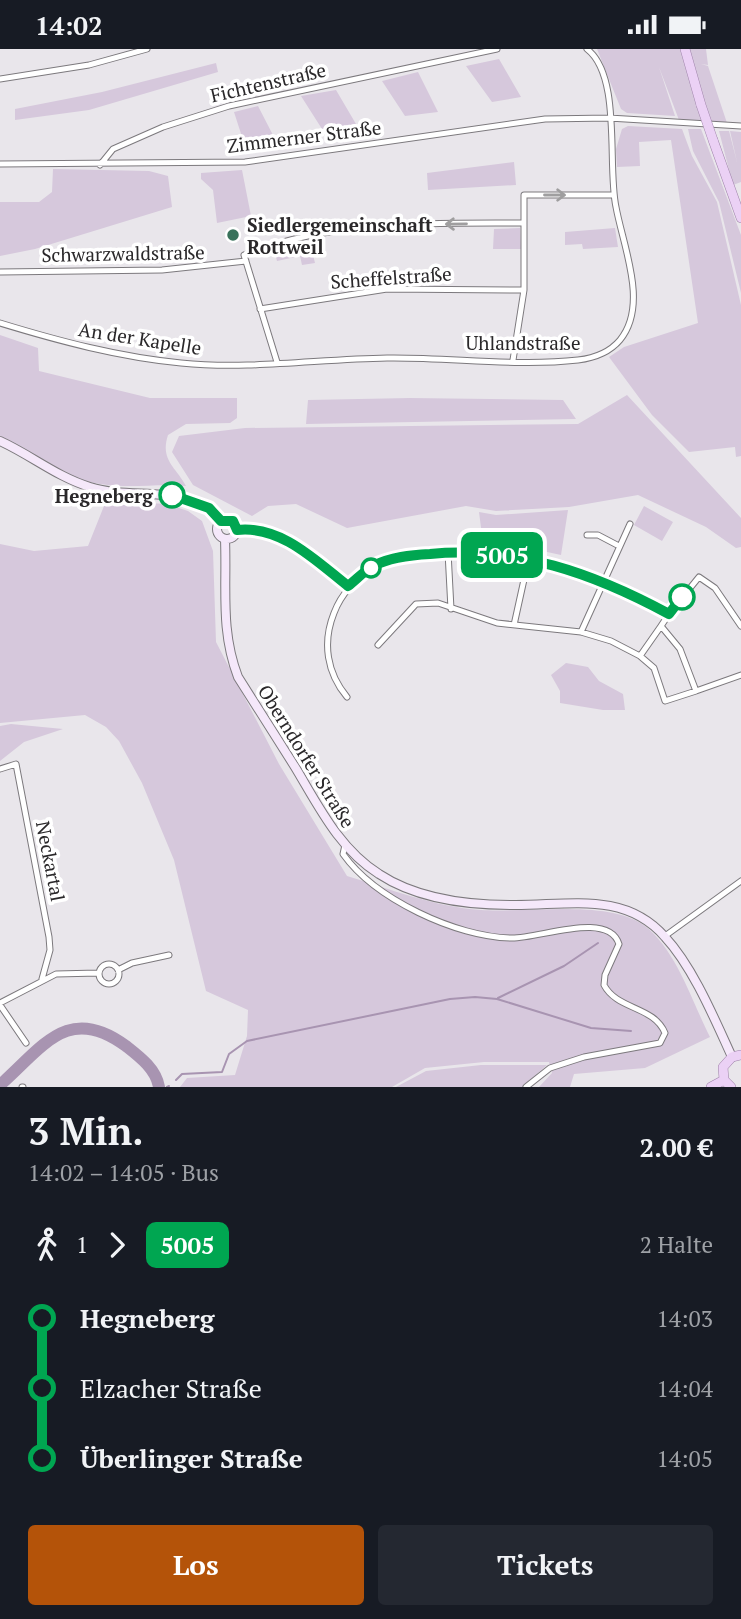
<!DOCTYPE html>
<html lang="de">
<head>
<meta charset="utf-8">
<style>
	:root { --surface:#171b24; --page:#242831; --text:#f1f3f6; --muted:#9ea1a6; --accent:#b45309 }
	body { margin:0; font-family:"PT Serif",serif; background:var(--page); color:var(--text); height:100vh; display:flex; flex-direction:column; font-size:26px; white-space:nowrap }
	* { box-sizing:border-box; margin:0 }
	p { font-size:23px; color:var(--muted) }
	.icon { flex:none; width:38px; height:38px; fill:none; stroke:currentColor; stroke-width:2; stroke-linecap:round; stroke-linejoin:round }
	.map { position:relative; height:1038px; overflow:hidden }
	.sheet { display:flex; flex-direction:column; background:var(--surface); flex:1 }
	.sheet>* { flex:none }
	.badge { padding:0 14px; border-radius:10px; font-size:24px; line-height:46px }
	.map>.badge { position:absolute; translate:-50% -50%; box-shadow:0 0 0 4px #fff }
	.legs { display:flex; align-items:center; gap:10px; height:77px; padding:0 28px; font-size:23px }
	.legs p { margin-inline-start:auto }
	.headline { display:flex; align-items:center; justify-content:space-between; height:119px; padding:0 28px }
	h1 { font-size:38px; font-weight:700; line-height:52px }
	.button { display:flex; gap:14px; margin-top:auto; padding:14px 28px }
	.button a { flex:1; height:80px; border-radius:7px; background:var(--accent); color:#fff; font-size:28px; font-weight:700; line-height:80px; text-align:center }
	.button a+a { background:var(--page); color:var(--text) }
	ul { padding:0 28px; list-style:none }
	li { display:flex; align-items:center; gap:24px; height:70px; font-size:26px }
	li i { display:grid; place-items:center; width:10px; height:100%; margin:0 9px; background:currentColor }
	li i::after { content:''; width:18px; height:18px; margin:-9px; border:5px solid; border-radius:50%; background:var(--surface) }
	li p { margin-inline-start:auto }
	li:first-child i { background:linear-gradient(#0000 50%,currentColor 0) }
	li:last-child i { background:linear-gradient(currentColor 50%,#0000 0) }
	.status { display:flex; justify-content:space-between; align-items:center; height:49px; padding:0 35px; background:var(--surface); direction:ltr }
	.status svg { height:19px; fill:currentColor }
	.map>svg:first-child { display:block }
</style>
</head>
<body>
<div class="status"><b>14:02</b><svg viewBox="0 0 49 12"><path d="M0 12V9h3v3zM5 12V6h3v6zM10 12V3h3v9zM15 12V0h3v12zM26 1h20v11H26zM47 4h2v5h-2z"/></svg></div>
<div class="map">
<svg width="741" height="1038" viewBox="0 0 741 1038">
	<rect width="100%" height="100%" fill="#e9e6eb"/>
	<path fill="#d6c8dc" d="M 597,0 L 684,0 L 704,73 L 679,71 L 659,18 L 675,67 L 627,64 L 621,60 Z
		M 688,0 L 706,0 L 708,16 L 701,15 L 708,17 L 727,74 L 709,73 Z
		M 499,10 L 521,48 L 492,53 L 466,17 Z
		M 216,14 L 218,23 L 89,61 L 15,71 L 15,60 L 102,43 Z
		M 418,23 L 438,63 L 405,67 L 382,32 Z
		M 336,41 L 356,75 L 322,80 L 301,47 Z
		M 258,57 L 275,90 L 244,94 L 234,63 Z
		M 628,77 L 682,80 L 692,107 L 717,153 L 741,256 L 741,407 L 736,408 L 735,398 L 689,403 L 652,366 L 609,308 L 624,298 L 698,274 L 671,91 L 639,93 L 640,117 L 617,118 L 616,100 L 622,80 Z
		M 688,80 L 701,80 L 741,186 L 741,244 L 719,153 L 693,102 Z
		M 719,82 L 729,82 L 737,113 L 730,82 L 741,83 L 741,133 L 733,136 Z
		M 514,113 L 516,136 L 428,141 L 427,124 Z
		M 53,120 L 149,122 L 168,127 L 172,158 L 35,200 L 0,207 L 0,153 L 39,153 L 52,143 Z
		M 242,121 L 251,167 L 217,174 L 213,141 L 201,130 L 201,124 Z
		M 520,179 L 521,200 L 493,200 L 494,180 Z
		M 615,179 L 618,198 L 583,200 L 582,195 L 565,196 L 565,183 Z
		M 310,193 L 315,214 L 302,216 L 300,207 L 277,212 L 274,200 Z
		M 0,286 L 38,299 L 39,322 L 150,349 L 237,349 L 237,369 L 230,374 L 186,375 L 168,386 C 160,411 175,417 186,437 C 151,434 117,442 83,431 C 54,421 29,399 0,388 Z
		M 627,346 L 741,469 L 741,498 L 736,499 L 706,478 L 638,446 L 569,458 L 496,462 L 466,457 L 347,479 L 296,455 L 268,457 L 252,467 L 193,436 L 172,403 L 179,387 L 245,379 L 578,375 Z
		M 410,349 L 563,351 L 576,370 L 306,375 L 308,351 Z
		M 106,452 L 167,455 L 188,462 L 202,472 L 213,502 L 216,593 L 279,715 L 347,827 C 390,840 435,858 481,861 C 525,864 610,850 645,877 C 677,902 692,953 710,988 L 645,1019 L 574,1025 L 570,1038 L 539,1038 L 552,1024 L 549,1013 L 484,1013 L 425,1019 L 392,1038 L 180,1038 L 187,1029 L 235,1026 L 247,987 L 248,961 L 206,942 L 174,811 L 142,734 L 119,692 L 106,678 L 85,666 L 0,674 L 0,495 L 34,502 L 88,497 Z
		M 644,457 L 673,473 L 662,492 L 634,476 Z
		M 568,461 L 561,506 L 515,496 L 483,494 L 479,463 L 496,466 Z
		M 566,614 L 588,618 L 599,632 L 623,645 L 625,661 L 603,661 L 560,654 L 560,642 L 551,626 Z
		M 11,675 L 63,680 L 24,693 L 0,712 L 0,677 Z
		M 481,1016 L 547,1016 L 522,1038 L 396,1038 L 426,1022 Z"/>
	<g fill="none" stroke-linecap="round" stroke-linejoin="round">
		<path stroke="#a894b1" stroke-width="2" d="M 498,949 L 564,917 L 598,894
			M 176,1031 L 182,1025 L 222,1023 L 229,1005 L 247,992 L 450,950 L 475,948 L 497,950 L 591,979 L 631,982
			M 167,1038 L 169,1037"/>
		<path stroke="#a894b1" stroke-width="12" d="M 0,1036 C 43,998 68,954 126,997 C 140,1008 156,1020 159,1038"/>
		<defs>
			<path id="street" d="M 0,30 L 89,16 L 147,0
				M 0,115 L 245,113 L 545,70 L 609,69 L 741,77
				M 100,116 L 113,100 L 163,78 L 229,57 L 497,0
				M 0,223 L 162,221 L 246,212
				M 260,260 L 387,240 L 524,241
				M 0,274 C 59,292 119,308 181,314 C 249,321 319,310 387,309 C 450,308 516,318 578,311 C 595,309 609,304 620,291 C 649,256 623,197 616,158 C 607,117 622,27 587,0
				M 513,311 L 524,241 L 524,146 L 613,146
				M 277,313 L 244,206 C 330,171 433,174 524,174
				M 237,481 C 281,476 316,512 348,537
				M 587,486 L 598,486 L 619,497
				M 448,503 L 451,560
				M 669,565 L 661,577 L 680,600 L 696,642 L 741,626
				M 514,576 L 529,508
				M 661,577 L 640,607 L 654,619 L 665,652 L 696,642
				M 581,583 L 630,475
				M 378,596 L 416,555 L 438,554 L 497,574 L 581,583 L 611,592 L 640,607
				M 347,648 C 327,624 322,594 334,564 C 365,483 501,496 567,518 C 603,530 636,547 669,565 L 699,528 L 715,539 L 741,577
				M 0,720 L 16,715 L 49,888 L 50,901 L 42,930
				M 345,796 L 343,805 C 375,850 456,888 511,889 C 539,890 608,861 619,895 L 605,926 L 604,936 C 617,961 654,957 665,984 L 660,994 L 584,1008 L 550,1019 L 526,1038
				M 665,887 L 741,832
				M99 925a10 10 0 1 1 20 0a10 10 0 1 1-20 0Z
				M 118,921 L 132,914 L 169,906
				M 0,954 L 56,925 L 98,924
				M 0,956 L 26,994
				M 22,1038 L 23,1038"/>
			<path id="secondary" d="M 0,392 C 31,406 57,428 90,438 C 135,452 187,433 221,472
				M217 480a10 10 0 1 1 20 0a10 10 0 1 1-20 0Z
				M 225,490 C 227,539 220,581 238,628 C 257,658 276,688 295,718 C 318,756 339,800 379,825 C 417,850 467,856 511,856 C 566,857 624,841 665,888 C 693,918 715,971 732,1008"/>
			<path id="primary" d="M 685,0 L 701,56
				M 713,91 L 741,169
				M 711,1038 L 724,1031
				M 731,1038 L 724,1031 L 723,1018 L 732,1008 L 741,1006"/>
		</defs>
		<use href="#street" stroke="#7c797d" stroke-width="7"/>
		<use href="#secondary" stroke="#7c797d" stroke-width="10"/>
		<use href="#primary" stroke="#9e82a9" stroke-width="10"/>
		<use href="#street" stroke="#fff" stroke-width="5"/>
		<use href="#secondary" stroke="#f5e8fa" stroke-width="8"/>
		<use href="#primary" stroke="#ebd1f5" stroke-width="9"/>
		<defs>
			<path id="primary-bridge" d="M 701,56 L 713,91"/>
		</defs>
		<use href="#primary-bridge" stroke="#9e82a9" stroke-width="10" stroke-linecap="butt"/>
		<use href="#primary-bridge" stroke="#ebd1f5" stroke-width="9"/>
	</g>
	<defs><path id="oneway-shaft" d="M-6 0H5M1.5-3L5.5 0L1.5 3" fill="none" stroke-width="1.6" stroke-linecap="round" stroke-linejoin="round" transform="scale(1.75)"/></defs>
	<g stroke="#9f9e9f">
		<use href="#oneway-shaft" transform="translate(555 146)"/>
		<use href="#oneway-shaft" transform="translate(456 175) rotate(179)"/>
	</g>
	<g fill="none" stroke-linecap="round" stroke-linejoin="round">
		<defs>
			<path id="line-1" d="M 172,446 L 209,459 L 221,472 L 233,472 L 237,481 C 281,476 316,512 348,537 C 356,531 364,522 373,517 C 391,508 411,506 430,505 C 517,497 593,524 669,565 L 682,548"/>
		</defs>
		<use href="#line-1" stroke="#fff" stroke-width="16"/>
		<use href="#line-1" stroke="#00a651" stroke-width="10"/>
	</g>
	<circle fill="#39725b" stroke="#fff" stroke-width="2.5" cx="233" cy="186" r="7"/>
	<g fill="#fff" stroke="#00a651" stroke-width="3.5">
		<circle cx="172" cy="446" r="12"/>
		<circle cx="371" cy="519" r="9"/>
		<circle cx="682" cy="548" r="12"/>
	</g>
	<g text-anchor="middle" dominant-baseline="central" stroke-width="7" stroke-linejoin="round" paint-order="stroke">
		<g font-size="19" fill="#2a282a" stroke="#fff">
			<text transform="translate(268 33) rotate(-13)">Fichtenstraße</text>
			<text transform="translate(304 87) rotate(-7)">Zimmerner Straße</text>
			<text transform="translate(123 204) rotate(-1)">Schwarzwaldstraße</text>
			<text transform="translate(391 228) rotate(-4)">Scheffelstraße</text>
			<text transform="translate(140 289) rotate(9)">An der Kapelle</text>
			<text x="523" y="293">Uhlandstraße</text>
			<text transform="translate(307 707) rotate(58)">Oberndorfer Straße</text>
			<text transform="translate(51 812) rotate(79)">Neckartal</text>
		</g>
		<g font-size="19" font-weight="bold" fill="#2a282a" stroke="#fff" text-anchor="start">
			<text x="247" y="175">Siedlergemeinschaft<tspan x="247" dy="22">Rottweil</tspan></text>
		</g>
		<g font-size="19" font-weight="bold" fill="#2a282a" stroke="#fff" text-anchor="end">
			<text x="153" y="446">Hegneberg</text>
		</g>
	</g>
</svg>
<b class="badge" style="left:502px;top:506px;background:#00a651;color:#fff">5005</b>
</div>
<section class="sheet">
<div class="headline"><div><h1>3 Min.</h1><p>14:02 – 14:05 · Bus</p></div><b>2.00 €</b></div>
<div class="legs"><svg class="icon" aria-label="walk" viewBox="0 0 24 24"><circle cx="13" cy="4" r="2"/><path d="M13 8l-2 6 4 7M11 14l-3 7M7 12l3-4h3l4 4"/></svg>1<svg class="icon" aria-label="forward" viewBox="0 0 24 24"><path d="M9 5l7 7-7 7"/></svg><b class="badge" style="background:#00a651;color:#fff">5005</b><p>2 Halte</p></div>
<ul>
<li><i style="color:#00a651"></i><b>Hegneberg</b><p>14:03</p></li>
<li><i style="color:#00a651"></i><span>Elzacher Straße</span><p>14:04</p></li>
<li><i style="color:#00a651"></i><b>Überlinger Straße</b><p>14:05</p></li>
</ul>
<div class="button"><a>Los</a><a>Tickets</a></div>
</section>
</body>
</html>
